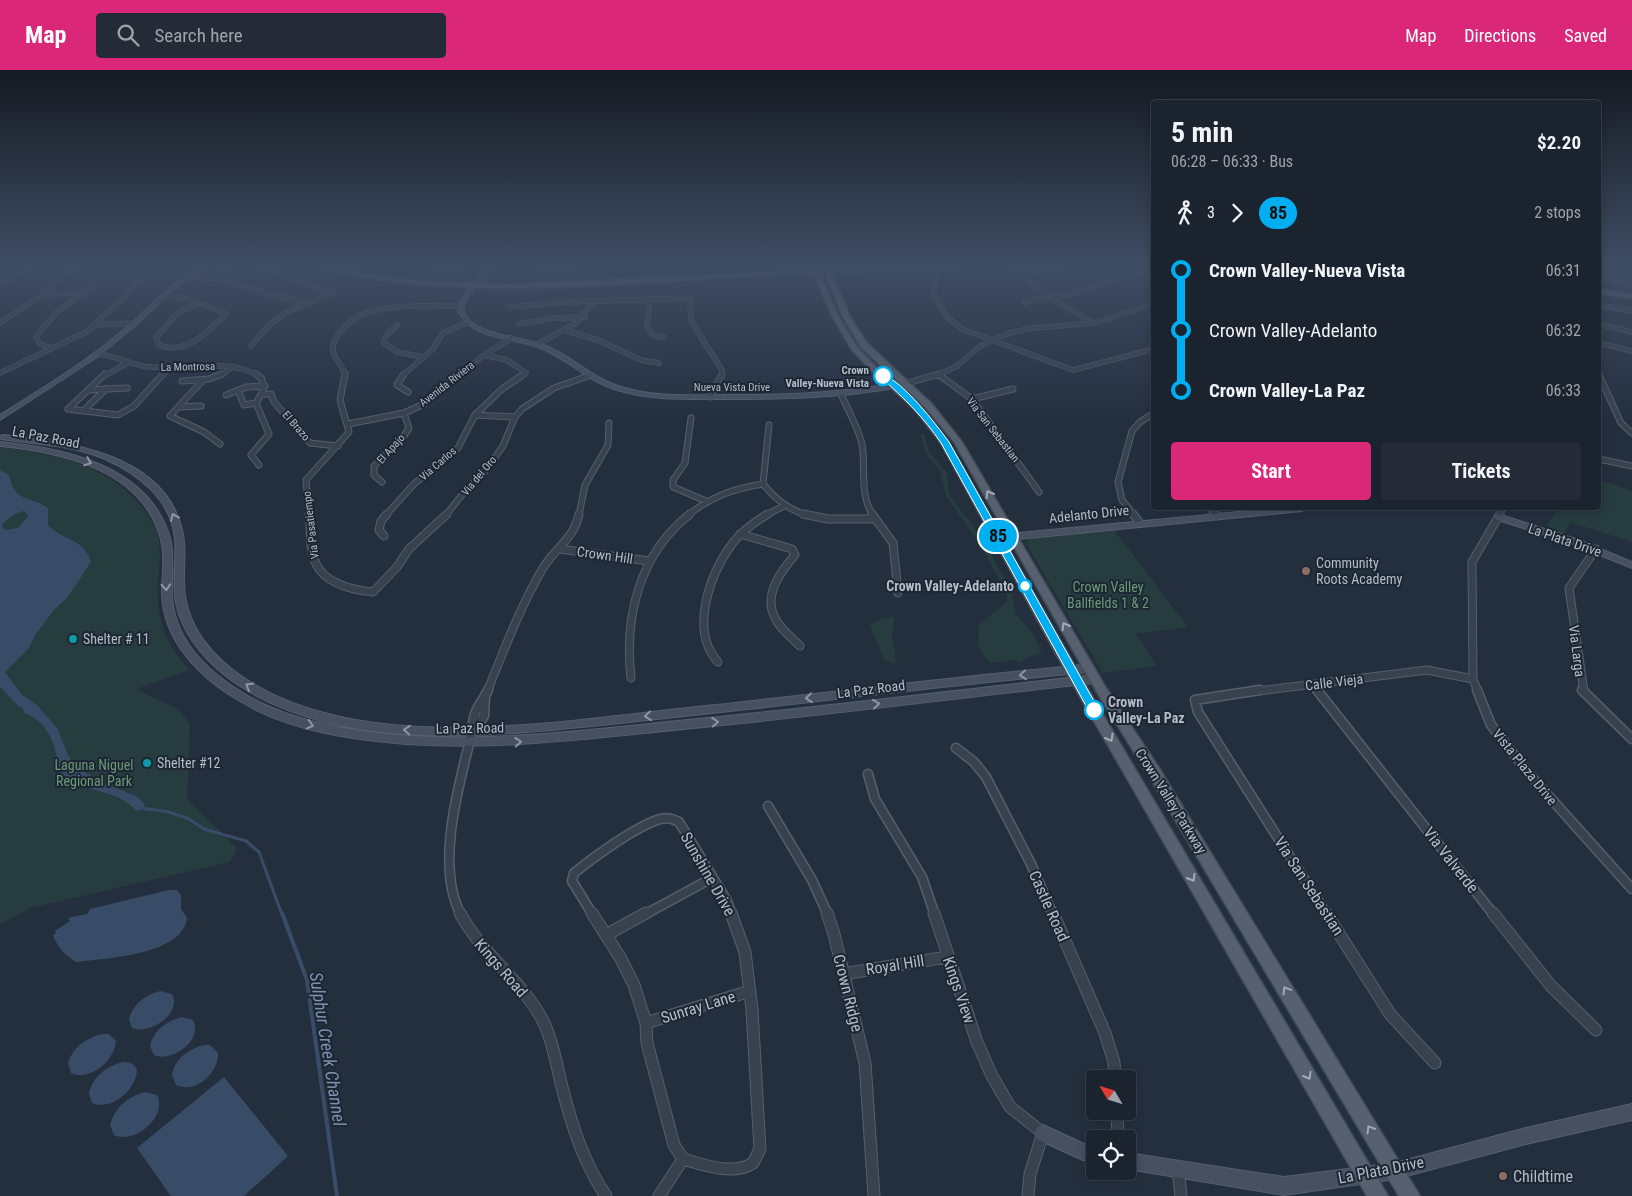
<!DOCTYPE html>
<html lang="en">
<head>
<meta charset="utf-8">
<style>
	:root { --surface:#1b232e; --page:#242b36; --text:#f1f3f6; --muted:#a0a4aa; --line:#39404a; --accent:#db2777 }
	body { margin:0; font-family:"Roboto Condensed",sans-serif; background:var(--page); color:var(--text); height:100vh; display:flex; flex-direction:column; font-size:19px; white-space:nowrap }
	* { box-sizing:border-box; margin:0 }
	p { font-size:16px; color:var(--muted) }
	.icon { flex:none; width:28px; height:28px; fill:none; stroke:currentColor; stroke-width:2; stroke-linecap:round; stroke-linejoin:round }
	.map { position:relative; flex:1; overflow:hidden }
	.sheet { position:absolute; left:1151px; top:30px; width:450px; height:410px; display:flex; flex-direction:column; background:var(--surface); border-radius:5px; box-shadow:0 2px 12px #0003,0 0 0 1px var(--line) }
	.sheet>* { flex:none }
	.badge { padding:0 10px; border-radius:16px; font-size:18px; line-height:32px }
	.needle { width:32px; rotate:308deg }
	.tools { position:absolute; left:1086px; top:1000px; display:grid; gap:10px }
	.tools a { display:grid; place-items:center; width:50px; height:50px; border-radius:5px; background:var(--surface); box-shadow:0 2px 12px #0003,0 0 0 1px var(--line); font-size:25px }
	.map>.badge { position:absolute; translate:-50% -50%; box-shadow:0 0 0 2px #fff }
	.legs { display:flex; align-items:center; gap:8px; height:55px; padding:0 20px; font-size:16px }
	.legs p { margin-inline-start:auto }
	.head { display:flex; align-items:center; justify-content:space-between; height:85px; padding:0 20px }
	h1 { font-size:28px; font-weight:700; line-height:38px }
	.cta { display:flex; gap:10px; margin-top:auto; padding:10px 20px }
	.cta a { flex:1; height:58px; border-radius:5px; background:var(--accent); color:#fff; font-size:20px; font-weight:700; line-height:58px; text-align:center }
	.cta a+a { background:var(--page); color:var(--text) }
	ul { padding:0 20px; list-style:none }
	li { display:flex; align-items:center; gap:18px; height:60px; font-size:19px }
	li i { display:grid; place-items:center; width:8px; height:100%; margin:0 6px; background:currentColor }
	li i::after { content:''; width:12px; height:12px; margin:-6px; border:4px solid; border-radius:50%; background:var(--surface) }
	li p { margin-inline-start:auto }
	li:first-child i { background:linear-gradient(#0000 50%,currentColor 0) }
	li:last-child i { background:linear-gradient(currentColor 50%,#0000 0) }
	header { display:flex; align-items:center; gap:30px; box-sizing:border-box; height:70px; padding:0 25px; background:var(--accent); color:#fff }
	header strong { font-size:24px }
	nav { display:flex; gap:28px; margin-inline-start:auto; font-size:18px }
	.search { width:350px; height:45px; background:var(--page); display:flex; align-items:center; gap:12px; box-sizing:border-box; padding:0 18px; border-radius:5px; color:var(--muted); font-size:19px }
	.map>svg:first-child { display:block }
</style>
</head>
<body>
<header>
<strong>Map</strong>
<div class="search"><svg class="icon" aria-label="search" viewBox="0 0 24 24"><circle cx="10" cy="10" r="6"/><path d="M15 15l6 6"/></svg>Search here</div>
<nav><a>Map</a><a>Directions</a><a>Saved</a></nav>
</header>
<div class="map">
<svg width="1632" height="1126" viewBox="0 0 1632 1126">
	<rect width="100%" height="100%" fill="#242f3e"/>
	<path fill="#263c3f" d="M 920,364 L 924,364 L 929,382 L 947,403 L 949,424 L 983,470 L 1010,518 L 1016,544 L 1036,568 L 1041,583 L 1028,587 L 1020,593 L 1013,590 L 990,593 L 978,577 L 979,555 L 1007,532 L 1006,522 L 980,474 L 946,426 L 940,401 L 926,384 Z
		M 0,377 C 56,385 106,392 143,438 C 150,448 158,459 159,472 C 161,484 159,498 158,510 C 156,547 164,573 190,600 L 136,619 L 179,640 L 190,654 L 187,729 L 237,778 L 230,792 L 30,838 L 0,855 Z
		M 1599,410 L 1632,421 L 1632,472 L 1570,452 L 1564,465 L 1545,459 L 1557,438 L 1599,438 Z
		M 1114,460 L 1188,557 L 1136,564 L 1157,596 L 1103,603 L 1025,472 L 1033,468 Z
		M 894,547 C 894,554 893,558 892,564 C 891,573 898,581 895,594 L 884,590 L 870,555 L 882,548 Z"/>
	<path fill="#394c67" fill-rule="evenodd" d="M 0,400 L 9,405 C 15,433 28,425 48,438 L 48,455 C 63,471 84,468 91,492 L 67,528 L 54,540 L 35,565 L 29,578 L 5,602 L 22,625 L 36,634 L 57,658 L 69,687 L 74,695 L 99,711 L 138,727 L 145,735 L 142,740 L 136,741 C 118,718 84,724 63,705 C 56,698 58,692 56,683 C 52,665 42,649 24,643 L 23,639 C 13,633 9,625 0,617 ZM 25,441 L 28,446 L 18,458 L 5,460 L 2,456 C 7,448 16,442 25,441 Z
		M 169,820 L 177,820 L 181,825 L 181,839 L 187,848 C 183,885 106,888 77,892 C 66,887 57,877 53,865 L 56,863 L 55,861 L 70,851 L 68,848 L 87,844 L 90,839 Z
		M 160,921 L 172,924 C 182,944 150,965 132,958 L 129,949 C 133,934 145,925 160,921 Z
		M 182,947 L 193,950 C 204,970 172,993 154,985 L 150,976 C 154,960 166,951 182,947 Z
		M 102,964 L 109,964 L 116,971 C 115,990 90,1012 71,1003 L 68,993 C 73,977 86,968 102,964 Z
		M 204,975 L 210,975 L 218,983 C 219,1003 196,1024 176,1015 L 172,1005 C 175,989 188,979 204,975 Z
		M 123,992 C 130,992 134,993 137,1000 C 136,1020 112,1041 92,1033 L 89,1023 C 93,1006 107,996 123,992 Z
		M 224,1007 L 288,1086 L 244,1126 L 171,1126 L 137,1078 Z
		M 145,1022 L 157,1025 C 168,1047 134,1075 114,1065 L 110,1055 C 115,1037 127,1027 145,1022 Z"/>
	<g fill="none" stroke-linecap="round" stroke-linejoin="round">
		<path stroke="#394c67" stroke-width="3" d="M 141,738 L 169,742 L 189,749 L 204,759 L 246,771 L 259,782 L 282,845"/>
		<path stroke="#394c67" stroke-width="4" d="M 282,843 L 307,910 L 337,1126"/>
		<defs>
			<path id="street-far4" d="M 255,195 L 333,222
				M 430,195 L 433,197 L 462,199
				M 528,195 L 548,198 L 590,195
				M 932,195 L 937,206 L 933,224 L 947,247 L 962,259 L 1073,300 L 1154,279
				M 1010,195 L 1038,220 L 1093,253
				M 1017,201 L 1061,199
				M 184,207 L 222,209 L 272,225 L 307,233
				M 207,207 L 233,195
				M 1599,208 L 1632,215
				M 1603,209 L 1607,197
				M 0,215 L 34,195
				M 43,224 L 84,223
				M 161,227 L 185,228 L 221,241 L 226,244 C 209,261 185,286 159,275 L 156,267 L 179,242 L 198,233
				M 650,229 L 647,257 L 654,266 L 664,267
				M 1025,233 C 1041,226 1058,227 1075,223 C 1102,216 1126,203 1154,200
				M 1599,235 L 1632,241
				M 510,237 L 566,232 L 690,228 L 691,251 L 722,300 L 722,306
				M 0,253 L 43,224 L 59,207 L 84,195
				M 519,254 L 552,248 L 585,247
				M 1599,254 L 1632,262
				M 95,255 L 136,253
				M 397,255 L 386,266 L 384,273 L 397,282 L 423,287
				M 564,260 L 598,270 L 641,290 L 659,293
				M 1599,273 L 1632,281
				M 536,275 L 576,253 L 594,231
				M 251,276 L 269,255 L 285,243 L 333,222
				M 51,278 L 40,274 L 36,268 L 38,264 L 58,241 L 92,217 L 97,208
				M 97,284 C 116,285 132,296 150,297 C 181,299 232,288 258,306
				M 484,285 L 507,290 L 526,303 L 522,306
				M 0,303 L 88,261 L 147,205
				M 104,306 L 127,293
				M 162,306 L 169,298
				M 220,306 L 232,297
				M 345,306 C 344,295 332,289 333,278 C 333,271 337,266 341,261 C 364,229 426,237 461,236
				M 402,306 L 433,279 L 443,263 L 469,252
				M 459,306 L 484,285 L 511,268
				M 589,306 L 591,305
				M 936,306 L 957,296 L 980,276 L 1009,263 L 1033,258 L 1094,253 L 1154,234"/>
			<path id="street-far3" d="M 256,304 L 262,309 L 263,321 L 256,333 L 269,364 L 251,385 L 259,395
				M 404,304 L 397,315 L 408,322
				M 939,305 L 972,329 L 1039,422
				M 1599,305 L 1621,353 L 1632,363
				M 203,310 L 170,346 L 204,362 L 220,374
				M 182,311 L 209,309 L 222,304
				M 904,314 L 939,304
				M 88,320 L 127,318
				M 238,320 L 244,335 L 256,333
				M 262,324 L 271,324 L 274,332 L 310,373 L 338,376
				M 841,324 C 848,340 858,357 862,374 C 866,397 859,425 873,445
				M 226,325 L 246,317 L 265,316
				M 710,327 L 722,304
				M 972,329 L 1013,319
				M 180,337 L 201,336
				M 68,339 L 118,345 L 134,336 L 163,304
				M 68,339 L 105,304
				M 83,341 L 106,319
				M 475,345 L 515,347
				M 691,348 L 685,393 L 673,410 L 673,417 L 706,431
				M 348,354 L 404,343 L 424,334 L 460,304
				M 769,355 L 763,414 C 775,429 788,440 807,445
				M 1599,389 L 1632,396
				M 382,412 L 374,405 L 374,396 L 402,369 L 409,358 L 404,343
				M 1209,438 L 1216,445
				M 309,445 L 306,410 L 349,362 L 340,330 L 345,304
				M 386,445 L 414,414 L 458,378 L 475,345 L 502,319 L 524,304
				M 446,445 L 465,421 L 483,404 L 503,376 L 515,347 L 522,339 L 554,318 L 591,305
				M 579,445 L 585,415 L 608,375 L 609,353
				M 688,445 C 713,426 732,419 763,414
				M 766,445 L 784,436
				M 1134,445 L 1122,430 L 1118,412 L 1132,361 L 1140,352 L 1154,343
				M 1499,445 L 1503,438"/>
			<path id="street-far2" d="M 309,444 C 311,459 309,480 316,494 C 326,514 353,520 373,522 L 397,497 L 409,479 L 447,444
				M 803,444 L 828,449 L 875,449
				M 872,444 L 893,473 L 898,523
				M 1133,444 L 1139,452
				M 1215,444 L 1217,446
				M 740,464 L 792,479 L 795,485 C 781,501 764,524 774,546 C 779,558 791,567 800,576
				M 384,466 L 379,460 L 381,451 L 387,444
				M 560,479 L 649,491
				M 718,592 C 689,560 710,504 732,474 C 742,461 754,452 768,444
				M 631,608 C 624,547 639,484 690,444
				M 1312,614 L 1318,622
				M 487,622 C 504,580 520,537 543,498 C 555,478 574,469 579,444
				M 1250,622 L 1427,600 L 1473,609
				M 1478,622 L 1473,609 L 1472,492 L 1500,444
				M 1584,622 L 1569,518 L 1596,479"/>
			<path id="street-far1" d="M 1260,620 L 1195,630 L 1198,642 L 1327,845
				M 1317,620 L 1494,845
				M 1477,620 L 1491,655 L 1528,703 L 1632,819
				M 1582,620 L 1632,669
				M 473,662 L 484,646 L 485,627
				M 956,678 L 974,692 L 986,707 L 1031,794 L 1053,845
				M 868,704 L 875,729 L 922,807 L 935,845
				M 768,736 L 812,810 L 828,845
				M 461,845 C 436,798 457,722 469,674 C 472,665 472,654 475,644 C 478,635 484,629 488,620
				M 593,845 L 572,811 L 574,803 C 595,786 635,757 660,749 C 668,747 673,749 679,752 L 726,829 L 732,845
				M 644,845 L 712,808"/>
			<path id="street" d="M 460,843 C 482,885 522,910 543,951 C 553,971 556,993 561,1013 C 571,1053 583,1092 606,1126
				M 592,843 L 621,889 L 634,915 L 646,953 L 647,973 L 674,1075 L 683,1089
				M 827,843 L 834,864 L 865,993 L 874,1126
				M 934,843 L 977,972 L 992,1006 L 1010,1037 L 1043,1063 L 1030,1104 L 1028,1126
				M 1053,843 L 1105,963 L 1114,992 L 1115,1009
				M 1326,843 L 1390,944 L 1435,993
				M 1493,843 L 1551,916 L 1596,960
				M 606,865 L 646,843
				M 843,904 L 947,887
				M 646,953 L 750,921
				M 1117,1041 L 1118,1069
				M 683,1089 C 704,1095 733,1106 753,1093 L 760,1079 L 752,940 L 745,882 L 731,843
				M 1178,1100 L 1181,1126
				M 659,1126 L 683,1089"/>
			<path id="secondary" d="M 202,195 L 209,195 L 174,219 L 136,255 L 97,287 L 0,350 L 0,345 C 41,319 83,294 120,263 C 148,240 170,212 202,195 Z
				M 488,195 L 494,195 C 488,208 460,228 464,242 C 470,263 520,268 538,273 C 568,282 589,307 618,316 C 653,328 691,325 727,325 C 787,325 845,323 904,312 L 907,314 L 904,316 C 845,328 786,329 727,329 C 689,329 651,331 614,319 C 586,310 566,287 538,277 C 511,267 473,270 458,241 C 459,222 480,211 488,195 Z
				M 3,365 C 67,371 165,384 182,460 C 187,477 183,496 184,514 C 185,556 213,588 247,610 C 367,687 562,651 696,637 C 812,625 928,610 1044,599 L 1090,594 L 1095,598 L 1090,602 C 979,612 869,625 758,638 C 706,644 654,649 602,655 C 486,667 343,682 240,616 C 211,597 183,568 176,533 C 172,512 177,491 175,470 C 172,430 139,404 105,389 C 71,375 36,374 0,369 L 0,366 Z
				M 0,372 C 65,378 149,396 170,468 C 175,486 171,506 172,525 C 174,571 210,604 248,626 C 281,645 317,654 355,660 C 466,677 577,661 688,650 C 824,637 959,620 1095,605 L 1099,606 L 1100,609 L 1099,612 L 1095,613 C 961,627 827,645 693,658 C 580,669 466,686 353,668 C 313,662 274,652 240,631 C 200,608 163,571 162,523 C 162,504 166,485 160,466 C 140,399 61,382 0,376 Z
				M 1281,438 L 1306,438 L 1302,441 L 999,471 L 995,468 L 999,465 Z
				M 1498,444 L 1579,470 L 1632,492 L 1632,498 L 1573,474 L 1495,449 L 1495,445 Z
				M 1632,1034 L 1632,1050 L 1526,1074 L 1395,1109 L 1284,1125 L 1128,1099 L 1128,1083 L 1284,1107 L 1395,1093 L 1526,1058 Z
				M 1043,1055 L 1084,1074 L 1095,1076 L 1095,1092 L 1083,1090 L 1037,1069 L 1035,1063 L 1037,1057 Z"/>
			<path id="primary" d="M 316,195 L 326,195 L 367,204 L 415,211 L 512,214 L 813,200 L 811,195 L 817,195 L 819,200 L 824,200 L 822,195 L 828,195 L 830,200 L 971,195 L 968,197 L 831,203 L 850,247 L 867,273 L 931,333 L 962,372 L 1106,618 L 1159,698 L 1420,1126 L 1399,1126 L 1149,706 L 1098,624 L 954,372 L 925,337 L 861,277 L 843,247 L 825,203 L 820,203 L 837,244 L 857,277 L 876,297 L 919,334 L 949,373 L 1083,611 L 1388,1126 L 1367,1126 L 1071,611 L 941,373 L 913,337 L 871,300 L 852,280 L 831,244 L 814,204 C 670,207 525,230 382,210 C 366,208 329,203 316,195 Z
				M 1599,219 L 1632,225 L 1632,229 L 1599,223 Z"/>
		</defs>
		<use href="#street-far4" stroke="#565f6c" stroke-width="5.5"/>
		<use href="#street-far3" stroke="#565f6c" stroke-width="7"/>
		<use href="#street-far2" stroke="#565f6c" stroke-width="9"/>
		<use href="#street-far1" stroke="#565f6c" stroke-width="11"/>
		<use href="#street" stroke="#565f6c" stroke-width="13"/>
		<use href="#secondary" stroke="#565f6c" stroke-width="2"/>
		<use href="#primary" stroke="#414a57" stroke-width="3"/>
		<use href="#street-far4" stroke="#38414e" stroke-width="4.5"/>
		<use href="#street-far3" stroke="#38414e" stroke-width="5"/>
		<use href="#street-far2" stroke="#38414e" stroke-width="7"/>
		<use href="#street-far1" stroke="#38414e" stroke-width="8"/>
		<use href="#street" stroke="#38414e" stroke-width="11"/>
		<use href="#secondary" fill="#465061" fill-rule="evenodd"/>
		<use href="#primary" fill="#56606e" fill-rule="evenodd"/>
	</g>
	<defs><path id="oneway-chevron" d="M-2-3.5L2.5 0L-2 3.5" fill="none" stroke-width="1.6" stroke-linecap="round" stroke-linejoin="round" transform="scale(1.25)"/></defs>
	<g stroke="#8e96a5">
		<use href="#oneway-chevron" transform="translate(88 392) rotate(21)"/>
		<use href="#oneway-chevron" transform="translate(174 447) rotate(-113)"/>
		<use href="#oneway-chevron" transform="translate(166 517) rotate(87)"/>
		<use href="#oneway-chevron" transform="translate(1023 605) rotate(174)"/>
		<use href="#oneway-chevron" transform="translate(249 616) rotate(-149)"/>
		<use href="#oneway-chevron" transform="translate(809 628) rotate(174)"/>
		<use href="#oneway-chevron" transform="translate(876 634) rotate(-7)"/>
		<use href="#oneway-chevron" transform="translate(648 646) rotate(174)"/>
		<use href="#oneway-chevron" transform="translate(715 652) rotate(-5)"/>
		<use href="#oneway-chevron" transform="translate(310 655) rotate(14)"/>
		<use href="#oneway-chevron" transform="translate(407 660) rotate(-176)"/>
		<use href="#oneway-chevron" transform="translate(518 672) rotate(-4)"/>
	</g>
	<g stroke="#a1aab7">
		<use href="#oneway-chevron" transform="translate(989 424) rotate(-120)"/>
		<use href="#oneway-chevron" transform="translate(1065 556) rotate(-120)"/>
		<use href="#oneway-chevron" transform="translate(1110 668) rotate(60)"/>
		<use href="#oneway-chevron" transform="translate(1192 808) rotate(60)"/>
		<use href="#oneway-chevron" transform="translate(1286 920) rotate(-121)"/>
		<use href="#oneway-chevron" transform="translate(1308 1006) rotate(60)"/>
		<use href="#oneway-chevron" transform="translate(1370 1059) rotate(-121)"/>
	</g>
	<linearGradient id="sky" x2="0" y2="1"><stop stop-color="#141a22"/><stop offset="0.55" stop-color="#3f4d63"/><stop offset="1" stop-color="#3f4d63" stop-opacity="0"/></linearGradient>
	<rect width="1632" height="352" fill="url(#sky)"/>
	<path fill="#00aff2" stroke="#fff" d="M 883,304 C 905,314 935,353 949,372 L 1099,640 L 1098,643 L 1090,643 L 941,373 C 924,347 903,328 881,307 L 881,304 Z"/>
	<g fill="#fff" stroke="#00aff2" stroke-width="2.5">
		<circle cx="883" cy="306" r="9"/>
		<circle cx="1025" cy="516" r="6"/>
		<circle cx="1094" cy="640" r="9"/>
	</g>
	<g fill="#8d6e63" stroke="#1d2633" stroke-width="2">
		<circle cx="1306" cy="501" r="5"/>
		<circle cx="1503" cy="1106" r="5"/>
	</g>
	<g fill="#0f9aa8" stroke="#1d2633" stroke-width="2">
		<circle cx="73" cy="569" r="5"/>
		<circle cx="147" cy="693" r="5"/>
	</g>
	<g text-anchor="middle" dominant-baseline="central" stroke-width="4" stroke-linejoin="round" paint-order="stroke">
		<g font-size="11" fill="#b4bcc9" stroke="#1d2633">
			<text transform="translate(188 297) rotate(-1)">La Montrosa</text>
			<text transform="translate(447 314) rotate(-38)">Avenida Riviera</text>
			<text x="732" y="317">Nueva Vista Drive</text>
			<text transform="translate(296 356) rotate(49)">El Brazo</text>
			<text transform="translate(993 360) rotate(52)">Via San Sebastian</text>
			<text transform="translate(391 379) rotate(-48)">El Apajo</text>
			<text transform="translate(438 394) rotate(-41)">Via Carlos</text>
			<text transform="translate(479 406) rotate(-50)">Via del Oro</text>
			<text transform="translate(311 455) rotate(-97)">Via Pasatiempo</text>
		</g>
		<g font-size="11" font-weight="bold" fill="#b4bcc9" stroke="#1d2633" text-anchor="end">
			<text x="869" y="300">Crown<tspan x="869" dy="13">Valley-Nueva Vista</tspan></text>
		</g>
		<g font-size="14" fill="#b4bcc9" stroke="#1d2633">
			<text transform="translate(46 367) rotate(11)">La Paz Road</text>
			<text transform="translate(1089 444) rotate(-6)">Adelanto Drive</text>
			<text transform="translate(1565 470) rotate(19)">La Plata Drive</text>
			<text transform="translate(605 485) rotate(8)">Crown Hill</text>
			<text transform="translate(1577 581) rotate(83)">Via Larga</text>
			<text transform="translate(1334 612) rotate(-7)">Calle Vieja</text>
			<text transform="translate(871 619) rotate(-7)">La Paz Road</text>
			<text transform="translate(470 658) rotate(-1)">La Paz Road</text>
			<text transform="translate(1525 697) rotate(51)">Vista Plaza Drive</text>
			<text transform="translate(1171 731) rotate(58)">Crown Valley Parkway</text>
		</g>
		<g font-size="14" fill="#b4bcc9" stroke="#1d2633" text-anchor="start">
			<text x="1316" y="493">Community<tspan x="1316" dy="16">Roots Academy</tspan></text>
			<text x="83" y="569">Shelter # 11</text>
			<text x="157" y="693">Shelter #12</text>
		</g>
		<g font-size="14" font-weight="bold" fill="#b4bcc9" stroke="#1d2633" text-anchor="end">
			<text x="1014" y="516">Crown Valley-Adelanto</text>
			<text x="1108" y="632" text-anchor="start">Crown<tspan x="1108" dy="16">Valley-La Paz</tspan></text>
		</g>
		<g font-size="14" fill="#6b9a76" stroke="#1d2633">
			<text x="1108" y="517">Crown Valley<tspan x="1108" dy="16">Ballfields 1 &amp; 2</tspan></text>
			<text x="94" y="695">Laguna Niguel<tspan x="94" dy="16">Regional Park</tspan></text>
		</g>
		<g font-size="16" fill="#b4bcc9" stroke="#1d2633">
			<text transform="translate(1451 790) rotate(52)">Via Valverde</text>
			<text transform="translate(708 804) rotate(60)">Sunshine Drive</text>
			<text transform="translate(1309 816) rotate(57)">Via San Sebastian</text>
			<text transform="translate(1049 836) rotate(66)">Castle Road</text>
			<text transform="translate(895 895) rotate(-9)">Royal Hill</text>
			<text transform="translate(501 898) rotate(49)">Kings Road</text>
			<text transform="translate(959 920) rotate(71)">Kings View</text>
			<text transform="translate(848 923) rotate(76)">Crown Ridge</text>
			<text transform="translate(698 937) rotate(-17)">Sunray Lane</text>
			<text transform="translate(1381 1100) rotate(-11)">La Plata Drive</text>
		</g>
		<g font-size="16" fill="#b4bcc9" stroke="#1d2633" text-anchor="start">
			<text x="1513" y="1106">Childtime</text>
		</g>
		<g font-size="18" font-style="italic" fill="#7c92b1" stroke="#1d2633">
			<text transform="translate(328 979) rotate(81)">Sulphur Creek Channel</text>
		</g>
	</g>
</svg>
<div class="tools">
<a><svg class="needle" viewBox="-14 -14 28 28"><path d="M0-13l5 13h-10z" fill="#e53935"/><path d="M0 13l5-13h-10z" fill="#a0a4aa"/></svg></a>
<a><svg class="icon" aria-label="locate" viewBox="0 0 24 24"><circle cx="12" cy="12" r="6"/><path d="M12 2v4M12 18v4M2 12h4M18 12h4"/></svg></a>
</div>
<b class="badge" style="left:998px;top:466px;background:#00aff2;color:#111">85</b>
<section class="sheet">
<div class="head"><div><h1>5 min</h1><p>06:28 – 06:33 · Bus</p></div><b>$2.20</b></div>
<div class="legs"><svg class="icon" aria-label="walk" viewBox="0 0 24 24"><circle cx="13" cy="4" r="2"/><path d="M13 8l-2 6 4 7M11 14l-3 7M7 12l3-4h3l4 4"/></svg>3<svg class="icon" aria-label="forward" viewBox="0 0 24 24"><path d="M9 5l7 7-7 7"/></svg><b class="badge" style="background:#00aff2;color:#111">85</b><p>2 stops</p></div>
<ul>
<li><i style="color:#00aff2"></i><b>Crown Valley-Nueva Vista</b><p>06:31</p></li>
<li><i style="color:#00aff2"></i><span>Crown Valley-Adelanto</span><p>06:32</p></li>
<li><i style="color:#00aff2"></i><b>Crown Valley-La Paz</b><p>06:33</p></li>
</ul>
<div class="cta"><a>Start</a><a>Tickets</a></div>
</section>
</div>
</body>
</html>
